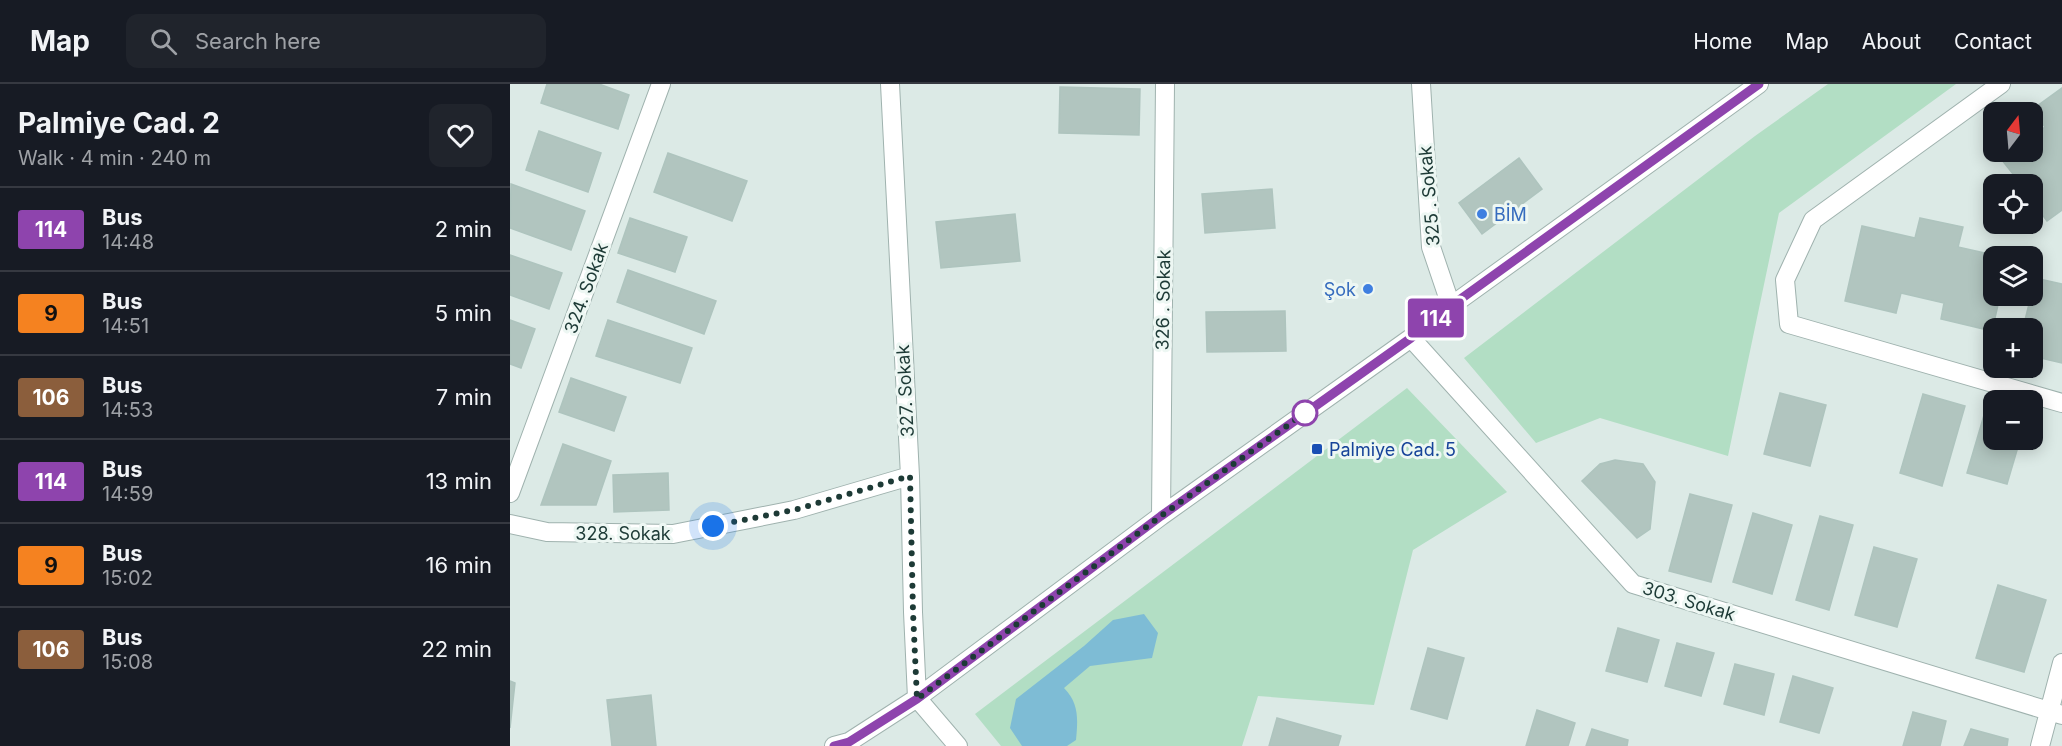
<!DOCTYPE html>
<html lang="en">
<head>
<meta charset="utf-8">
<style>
	:root { --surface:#171b24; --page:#20242c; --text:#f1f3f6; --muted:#9ea1a6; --line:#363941 }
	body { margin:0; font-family:Inter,sans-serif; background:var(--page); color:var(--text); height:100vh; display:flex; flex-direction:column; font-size:22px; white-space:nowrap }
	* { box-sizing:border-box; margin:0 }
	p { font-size:20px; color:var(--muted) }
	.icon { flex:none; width:33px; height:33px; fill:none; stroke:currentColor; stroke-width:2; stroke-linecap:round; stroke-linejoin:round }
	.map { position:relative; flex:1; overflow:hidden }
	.drawer { display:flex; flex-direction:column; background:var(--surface); width:510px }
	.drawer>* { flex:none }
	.badge { padding:0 12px; border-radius:4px; font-size:21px; line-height:39px }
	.needle { width:39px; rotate:16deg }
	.controls { position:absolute; left:1473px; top:18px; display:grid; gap:12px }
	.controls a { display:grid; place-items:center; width:60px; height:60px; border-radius:12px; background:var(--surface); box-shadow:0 3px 15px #0003; font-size:30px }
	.you { position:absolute; width:30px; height:30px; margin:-15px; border:4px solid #fff; border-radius:50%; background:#1a73e8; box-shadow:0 0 0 9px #1a73e833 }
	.map>.badge { position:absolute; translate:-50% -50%; box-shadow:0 0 0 3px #fff }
	.round { display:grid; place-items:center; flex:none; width:63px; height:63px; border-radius:12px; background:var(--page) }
	.headline { display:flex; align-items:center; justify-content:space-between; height:102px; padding:0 18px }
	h1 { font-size:28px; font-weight:700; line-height:45px }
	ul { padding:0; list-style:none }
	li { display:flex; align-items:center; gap:18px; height:84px; padding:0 18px; border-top:2px solid var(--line) }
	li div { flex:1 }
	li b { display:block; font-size:22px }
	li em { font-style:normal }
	li .badge { min-width:66px; font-weight:700; text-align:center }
	header { display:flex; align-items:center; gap:36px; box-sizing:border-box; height:84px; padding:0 30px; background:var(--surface); border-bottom:2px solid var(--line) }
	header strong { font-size:28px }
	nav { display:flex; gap:33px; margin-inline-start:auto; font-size:21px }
	.search { width:420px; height:54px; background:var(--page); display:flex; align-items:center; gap:15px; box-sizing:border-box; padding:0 21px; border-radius:12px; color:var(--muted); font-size:22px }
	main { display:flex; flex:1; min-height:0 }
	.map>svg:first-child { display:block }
</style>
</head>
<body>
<header>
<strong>Map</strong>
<div class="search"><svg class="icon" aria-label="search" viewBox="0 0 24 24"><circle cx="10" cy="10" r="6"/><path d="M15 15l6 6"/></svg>Search here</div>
<nav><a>Home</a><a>Map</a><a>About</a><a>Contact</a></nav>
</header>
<main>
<section class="drawer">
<div class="headline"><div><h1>Palmiye Cad. 2</h1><p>Walk · 4 min · 240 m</p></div><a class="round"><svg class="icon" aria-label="heart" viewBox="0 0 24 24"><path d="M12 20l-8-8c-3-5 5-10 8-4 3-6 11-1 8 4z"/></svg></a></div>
<ul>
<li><span class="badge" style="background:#8e44ad;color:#fff">114</span><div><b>Bus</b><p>14:48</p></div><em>2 min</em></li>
<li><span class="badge" style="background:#f58220;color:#111">9</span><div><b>Bus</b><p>14:51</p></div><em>5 min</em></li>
<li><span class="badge" style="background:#8b5e3c;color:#fff">106</span><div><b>Bus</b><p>14:53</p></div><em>7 min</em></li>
<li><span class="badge" style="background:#8e44ad;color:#fff">114</span><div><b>Bus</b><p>14:59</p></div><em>13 min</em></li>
<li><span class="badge" style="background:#f58220;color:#111">9</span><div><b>Bus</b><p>15:02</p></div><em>16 min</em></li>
<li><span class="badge" style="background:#8b5e3c;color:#fff">106</span><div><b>Bus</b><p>15:08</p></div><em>22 min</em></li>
</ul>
</section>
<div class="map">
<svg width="1552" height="662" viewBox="0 0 1552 662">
	<rect width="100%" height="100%" fill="#dceae6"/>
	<path fill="#b2dec4" d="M 1318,0 L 1446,0 L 1269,129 L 1218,372 L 1090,334 L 1026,359 L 954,274 L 1245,52 Z
		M 897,304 L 997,408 L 903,466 L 864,621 L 748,612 L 732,662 L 491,662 L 465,630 Z"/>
	<path fill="#7ebcd5" d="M 634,530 L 648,549 L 642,574 L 580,582 L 554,604 C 569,619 568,635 566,656 L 557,662 L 512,662 L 500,644 L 506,615 L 574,562 L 603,536 Z"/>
	<path fill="#b1c5bf" stroke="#aec4be" stroke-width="1.5" d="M 37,0 L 89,0 L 119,11 L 108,45 L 31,19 Z
		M 550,3 L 630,5 L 629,51 L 549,49 Z
		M 1552,4 L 1552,126 L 1537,137 L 1522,117 L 1522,100 L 1511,100 L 1491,75 L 1501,68 L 1522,68 L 1522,52 L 1535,43 L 1523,25 Z
		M 29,47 L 91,69 L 78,108 L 16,86 Z
		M 158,69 L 237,97 L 222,137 L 144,108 Z
		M 1009,74 L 1032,105 L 972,150 L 949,119 Z
		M 1,100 L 75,127 L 61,166 L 0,144 Z
		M 762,105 L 765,144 L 695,149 L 692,110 Z
		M 505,130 L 510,177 L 431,184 L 426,138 Z
		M 120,134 L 177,153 L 165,188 L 108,169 Z
		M 1410,134 L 1453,143 L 1448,163 L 1488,172 L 1484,172 L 1484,212 L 1490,212 L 1482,247 L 1431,235 L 1434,219 L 1391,209 L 1386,229 L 1335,217 L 1352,142 L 1405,154 Z
		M 0,171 L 52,189 L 39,225 L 0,211 Z
		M 118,186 L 206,217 L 194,250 L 107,218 Z
		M 1525,194 L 1552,200 L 1552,279 L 1522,272 L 1522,244 L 1513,244 L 1521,212 L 1522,212 Z
		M 775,227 L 776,267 L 697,268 L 696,228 Z
		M 0,236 L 25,245 L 11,284 L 0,280 Z
		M 98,236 L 182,264 L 170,299 L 86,272 Z
		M 61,294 L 116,313 L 104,347 L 49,328 Z
		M 1270,309 L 1316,321 L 1300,382 L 1254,370 Z
		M 1413,310 L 1455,322 L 1432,402 L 1390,389 Z
		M 1474,331 L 1484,333 L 1484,356 L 1510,356 L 1497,400 L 1457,389 Z
		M 53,360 L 101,377 L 86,421 L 31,421 Z
		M 1105,376 L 1133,380 L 1145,398 L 1140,445 L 1127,454 L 1072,397 L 1090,380 Z
		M 158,389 L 159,426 L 104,428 L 103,391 Z
		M 1180,410 L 1222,421 L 1201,498 L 1159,487 Z
		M 1243,429 L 1282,441 L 1262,510 L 1223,498 Z
		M 1310,432 L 1343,441 L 1319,526 L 1286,516 Z
		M 1364,463 L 1407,475 L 1387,543 L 1345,531 Z
		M 1488,501 L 1536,516 L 1514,588 L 1466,574 Z
		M 1108,544 L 1149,556 L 1137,598 L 1096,587 Z
		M 1167,559 L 1204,569 L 1191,612 L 1155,602 Z
		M 918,564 L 954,574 L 937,635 L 901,625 Z
		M 1225,580 L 1264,590 L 1254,631 L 1214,620 Z
		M 1283,592 L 1323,604 L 1309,649 L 1270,638 Z
		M 0,597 L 5,599 L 0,644 Z
		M 141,611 L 146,662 L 102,662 L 97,616 Z
		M 1027,626 L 1065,639 L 1058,662 L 1016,662 Z
		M 1403,628 L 1436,637 L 1430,662 L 1393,662 Z
		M 767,634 L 831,652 L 828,662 L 759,662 Z
		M 1082,645 L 1118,656 L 1117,662 L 1076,662 Z
		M 1461,645 L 1498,655 L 1497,662 L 1454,662 Z"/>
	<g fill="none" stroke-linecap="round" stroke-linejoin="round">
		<defs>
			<path id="minor" d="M 380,0 L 400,392 L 403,528 L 407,614 L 448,662
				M 911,0 L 921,163 L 941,222
				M 1491,0 L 1303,136 L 1275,196 L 1279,240 L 1552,319
				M 901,254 L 1123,500 L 1552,631
				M 0,409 L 151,0
				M 651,432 L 655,0
				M 0,440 L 37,448 L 163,450 L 284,426 L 400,392
				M 324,662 L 339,658 L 407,614 L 651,432 L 901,254 L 941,222 L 1249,0
				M 1530,662 L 1552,579"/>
		</defs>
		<use href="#minor" stroke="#9fb2ae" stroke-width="20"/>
		<use href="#minor" stroke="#fff" stroke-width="18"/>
	</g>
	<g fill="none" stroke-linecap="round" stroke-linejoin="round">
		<defs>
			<path id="line" d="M 324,662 L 339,658 L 407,615 L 651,432 L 901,254 L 941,222 L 1249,0"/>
		</defs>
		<use href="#line" stroke="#fff" stroke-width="14"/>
		<use href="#line" stroke="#8e44ad" stroke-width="9"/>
		<path stroke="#1d3a36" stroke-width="6" stroke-dasharray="0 10.8" d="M 203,442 L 284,426 L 400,392 L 403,528 L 407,615 L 651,432 L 795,329"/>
	</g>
	<g fill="#3f7fe0" stroke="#edf7f3" stroke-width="2">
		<circle cx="972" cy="130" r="6"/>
		<circle cx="858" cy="205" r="6"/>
	</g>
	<circle fill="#fff" stroke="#8e44ad" stroke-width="3" cx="795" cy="329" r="12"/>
	<rect fill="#1a4fb4" stroke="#edf7f3" stroke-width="2" x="801" y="359" width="12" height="12" rx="3"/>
	<g text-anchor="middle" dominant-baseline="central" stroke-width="6" stroke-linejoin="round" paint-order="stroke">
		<g font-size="18" fill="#1d3a36" stroke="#edf7f3">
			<text transform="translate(919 112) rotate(-95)">325 . Sokak</text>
			<text transform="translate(76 204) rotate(-70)">324. Sokak</text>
			<text transform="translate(653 216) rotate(-89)">326 . Sokak</text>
			<text transform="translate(395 307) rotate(-93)">327. Sokak</text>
			<text x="113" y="449">328. Sokak</text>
			<text transform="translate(1179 517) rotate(17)">303. Sokak</text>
		</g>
		<g font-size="18" fill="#366cbe" stroke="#edf7f3" text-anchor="start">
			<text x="984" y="130">BİM</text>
			<text x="846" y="205" text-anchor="end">Şok</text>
		</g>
		<g font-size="18" fill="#164399" stroke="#edf7f3" text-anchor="start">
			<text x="819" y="365">Palmiye Cad. 5</text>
		</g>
	</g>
</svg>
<div class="controls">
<a><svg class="needle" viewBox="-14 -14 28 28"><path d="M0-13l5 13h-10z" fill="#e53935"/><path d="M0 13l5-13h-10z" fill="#9ea1a6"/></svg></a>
<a><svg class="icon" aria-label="locate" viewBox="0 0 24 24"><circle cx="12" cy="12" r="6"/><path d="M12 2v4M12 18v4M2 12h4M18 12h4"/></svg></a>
<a><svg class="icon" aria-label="layers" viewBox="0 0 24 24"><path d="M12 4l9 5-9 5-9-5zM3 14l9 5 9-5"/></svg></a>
<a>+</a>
<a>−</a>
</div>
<div class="you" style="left:203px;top:442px"></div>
<b class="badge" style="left:926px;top:234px;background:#8e44ad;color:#fff">114</b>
</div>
</main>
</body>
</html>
